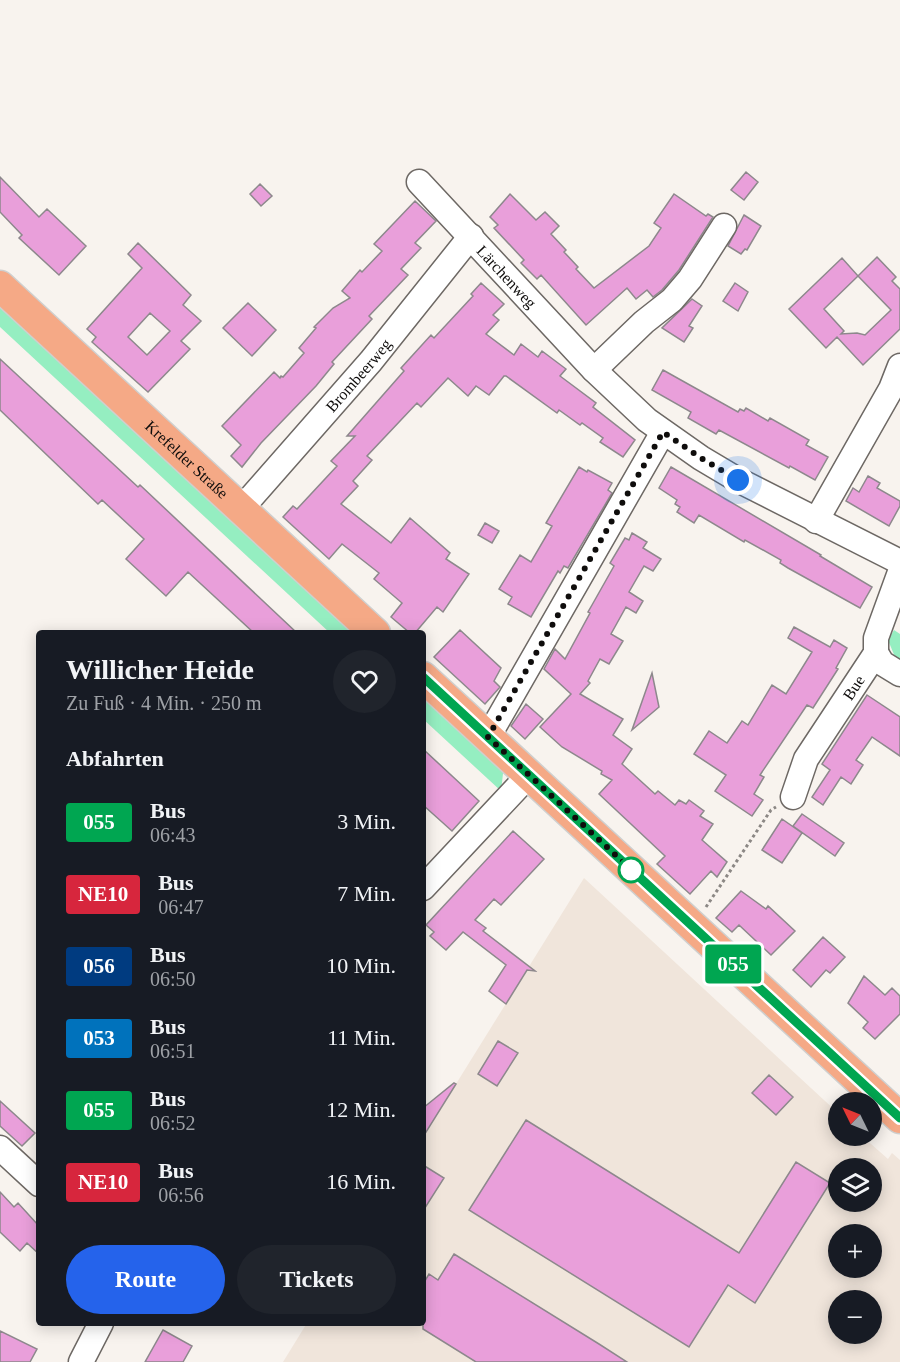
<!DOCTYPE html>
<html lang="de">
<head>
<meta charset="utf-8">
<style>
	:root { --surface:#171b24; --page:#20242c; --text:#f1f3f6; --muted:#9ea1a6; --accent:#2563eb }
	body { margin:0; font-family:"Times New Roman",serif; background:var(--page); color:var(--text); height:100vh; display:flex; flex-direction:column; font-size:22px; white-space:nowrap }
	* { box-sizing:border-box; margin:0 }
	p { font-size:20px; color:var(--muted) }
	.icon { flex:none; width:33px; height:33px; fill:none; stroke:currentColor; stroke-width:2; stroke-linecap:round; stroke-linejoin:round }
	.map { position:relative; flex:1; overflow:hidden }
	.side { position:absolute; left:36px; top:630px; width:390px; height:696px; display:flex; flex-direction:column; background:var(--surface); border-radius:6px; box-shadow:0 3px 15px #0003 }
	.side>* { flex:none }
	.badge { padding:0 12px; border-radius:4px; font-size:21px; line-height:39px }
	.needle { width:39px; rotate:313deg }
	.controls { position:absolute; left:828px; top:1092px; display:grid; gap:12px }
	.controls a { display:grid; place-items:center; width:54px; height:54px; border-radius:50%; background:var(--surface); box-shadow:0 3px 15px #0003; font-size:30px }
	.you { position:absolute; width:30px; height:30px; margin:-15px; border:4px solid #fff; border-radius:50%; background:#1a73e8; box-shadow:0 0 0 9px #1a73e833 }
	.map>.badge { position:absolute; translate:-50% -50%; box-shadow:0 0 0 3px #fff }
	h2 { padding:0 30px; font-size:22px; line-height:54px }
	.round { display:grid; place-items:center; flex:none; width:63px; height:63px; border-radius:32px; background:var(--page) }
	.head { display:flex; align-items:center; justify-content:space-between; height:102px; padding:0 30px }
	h1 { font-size:28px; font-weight:600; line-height:45px }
	.action { display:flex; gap:12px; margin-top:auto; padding:12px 30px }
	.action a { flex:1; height:69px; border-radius:36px; background:var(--accent); color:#fff; font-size:24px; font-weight:600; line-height:69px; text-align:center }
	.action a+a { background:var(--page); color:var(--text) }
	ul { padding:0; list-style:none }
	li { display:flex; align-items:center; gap:18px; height:72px; padding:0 30px }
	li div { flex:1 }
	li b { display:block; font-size:22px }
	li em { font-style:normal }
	li .badge { min-width:66px; font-weight:700; text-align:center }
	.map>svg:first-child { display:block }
</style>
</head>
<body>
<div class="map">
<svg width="900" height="1362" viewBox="0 0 900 1362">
	<rect width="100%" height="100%" fill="#f8f3ee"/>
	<path fill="#f0e5db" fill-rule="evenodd" d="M 584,878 L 838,1113 L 838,1136 L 862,1136 L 888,1159 L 892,1153 L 900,1160 L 900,1362 L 283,1362 L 307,1323 L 423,1323 L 423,1137 ZM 838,1168 L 872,1168 L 872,1202 L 838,1202 ZM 838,1234 L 872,1234 L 872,1268 L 838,1268 ZM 838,1300 L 872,1300 L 872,1334 L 838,1334 Z"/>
	<path fill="#95eec1" d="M 0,301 L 361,633 L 330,633 L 0,327 Z
		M 894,630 L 900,634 L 900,660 L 895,657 L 888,640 Z
		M 423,691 L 504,765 L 501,791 L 423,719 Z"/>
	<path fill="#e99fda" stroke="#8d888c" stroke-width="1.5" fill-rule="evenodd" d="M 746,172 L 758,182 L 744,200 L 731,190 Z
		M 0,177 L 39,217 L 47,209 L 86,246 L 59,275 L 19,238 L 22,235 L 0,212 Z
		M 260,184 L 272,196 L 261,206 L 250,194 Z
		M 510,194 L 536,220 L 545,212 L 559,226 L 551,234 L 566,250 L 564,252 L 578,267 L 576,269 L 594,288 L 649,246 L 661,228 L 654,223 L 674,194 L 706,216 L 708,214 L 713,217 L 679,270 L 662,290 L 653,297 L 647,290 L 636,299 L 627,288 L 586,325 L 541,275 L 537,279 L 521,263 L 524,260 L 494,228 L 498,225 L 490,217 Z
		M 415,201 L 436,221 L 415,243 L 421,248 L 401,269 L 408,275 L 369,316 L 372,319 L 332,362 L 334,364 L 316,386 L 261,443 L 242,467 L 231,456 L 241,445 L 222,426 L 274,372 L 280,378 L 281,376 L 283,377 L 304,353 L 299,348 L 316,328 L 314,327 L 333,308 L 350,298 L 342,291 L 360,270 L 362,272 L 382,251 L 374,244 Z
		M 744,215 L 761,226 L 747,250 L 745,249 L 741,254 L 728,246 Z
		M 138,243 L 191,295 L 183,305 L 201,321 L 181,341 L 190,349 L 148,392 L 92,342 L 96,337 L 87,329 L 142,268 L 128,254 ZM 150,313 L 170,331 L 147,355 L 128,337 Z
		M 877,257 L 896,277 L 892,281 L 900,289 L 900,329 L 863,365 L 837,337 L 826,348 L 789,309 L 842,258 L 858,276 ZM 858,276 L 891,310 L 865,335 L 857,333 L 841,334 L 844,331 L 824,309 Z
		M 481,283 L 504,304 L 493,315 L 499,320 L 486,334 L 514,355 L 521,344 L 538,357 L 542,351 L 566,369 L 560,376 L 596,403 L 593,407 L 635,440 L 623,457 L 600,442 L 603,438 L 582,423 L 580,425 L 559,410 L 557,413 L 506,376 L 504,376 L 489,395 L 476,386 L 468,396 L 448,378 L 421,407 L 417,403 L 367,456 L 372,460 L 353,481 L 358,486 L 341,504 L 391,543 L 410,518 L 450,553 L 446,559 L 469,574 L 443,612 L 437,607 L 415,633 L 410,633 L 391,617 L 402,603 L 374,579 L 379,573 L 342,544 L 329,559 L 283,517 L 293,506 L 297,509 L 337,466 L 331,461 L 355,436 L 347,436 L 404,371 L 401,368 L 431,335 L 434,338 L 473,296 L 471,294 Z
		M 735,283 L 748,292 L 738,311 L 723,301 Z
		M 692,299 L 702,306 L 689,326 L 693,328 L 684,342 L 662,328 Z
		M 248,303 L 276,330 L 252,356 L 223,328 Z
		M 0,359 L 138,487 L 140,485 L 297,633 L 254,633 L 188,572 L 166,596 L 126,559 L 144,539 L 102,500 L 98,504 L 0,410 Z
		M 663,370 L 738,412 L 740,409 L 744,411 L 746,408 L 768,421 L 770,418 L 809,440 L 806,445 L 828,457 L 815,480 L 790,466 L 789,468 L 719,430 L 716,434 L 688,418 L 691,412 L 652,390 Z
		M 579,467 L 587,472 L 588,470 L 612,483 L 608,490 L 612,493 L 568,568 L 564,566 L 560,573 L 558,571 L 531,617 L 508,604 L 512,597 L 499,589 L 520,555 L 531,562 L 552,526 L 546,523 Z
		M 671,467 L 821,555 L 820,556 L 872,587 L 860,608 L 788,568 L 780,563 L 781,560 L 745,540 L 744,542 L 699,515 L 694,523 L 677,512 L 680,507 L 675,504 L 677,500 L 659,488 Z
		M 868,476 L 880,483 L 877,488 L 900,501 L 900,506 L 889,526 L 846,501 L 853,488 L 859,492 Z
		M 485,523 L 499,531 L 492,543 L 478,535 Z
		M 632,533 L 647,542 L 643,548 L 661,559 L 653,571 L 644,566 L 629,592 L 643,601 L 636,613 L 626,607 L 611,634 L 623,641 L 609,664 L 600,659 L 588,681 L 590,683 L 580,694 L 623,719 L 613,735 L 632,749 L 622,764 L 655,794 L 658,791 L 675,805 L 679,800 L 686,804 L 689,800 L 704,811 L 700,816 L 713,824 L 702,840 L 727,862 L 717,877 L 711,871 L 690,894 L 657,864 L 665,856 L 599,794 L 612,780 L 601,774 L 602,771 L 562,747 L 540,727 L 571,694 L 544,669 L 555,649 L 565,659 L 590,613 L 588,612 L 592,605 L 614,566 L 610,563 L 625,538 L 629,540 Z
		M 794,627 L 830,647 L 834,640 L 847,648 L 836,668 L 838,669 L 813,708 L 807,705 L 760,775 L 764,777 L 754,794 L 763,800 L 752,816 L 715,791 L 726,775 L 694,754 L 709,731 L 727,743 L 742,721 L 748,725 L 772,685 L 786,694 L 812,652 L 788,638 Z
		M 460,630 L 501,668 L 494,681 L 500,687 L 485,704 L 434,657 Z
		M 652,673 L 659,707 L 632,730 Z
		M 867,695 L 900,717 L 900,756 L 872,737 L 856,760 L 863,765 L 851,784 L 841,777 L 823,805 L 812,797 L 830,770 L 822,764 Z
		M 526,704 L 543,719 L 525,739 L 511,726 Z
		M 423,749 L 479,801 L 452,831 L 423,805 Z
		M 802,814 L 844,843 L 835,856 L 793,826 Z
		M 782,819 L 802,833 L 782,863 L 762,850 Z
		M 513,831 L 544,859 L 501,905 L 494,899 L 475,920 L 486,928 L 483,931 L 535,971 L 527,970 L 506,1004 L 489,991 L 506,965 L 463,932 L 446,950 L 430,936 L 434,932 L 426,925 Z
		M 741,891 L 766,909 L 768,906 L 795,931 L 771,955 L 739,925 L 732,932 L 716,918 Z
		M 823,937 L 845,957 L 830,973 L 826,970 L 811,987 L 793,970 Z
		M 864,976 L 885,995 L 892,988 L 900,996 L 900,1014 L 875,1039 L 863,1028 L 868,1022 L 848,1003 Z
		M 498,1041 L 518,1053 L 497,1086 L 478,1074 Z
		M 769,1075 L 793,1097 L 776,1115 L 752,1093 Z
		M 454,1083 L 456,1084 L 423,1137 L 423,1108 Z
		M 0,1101 L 35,1133 L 22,1146 L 0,1126 Z
		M 526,1120 L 739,1253 L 796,1162 L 830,1183 L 755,1303 L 728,1285 L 689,1347 L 469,1210 Z
		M 423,1165 L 444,1178 L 423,1211 Z
		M 0,1192 L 14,1207 L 18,1203 L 39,1226 L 39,1254 L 27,1243 L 20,1251 L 0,1232 Z
		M 454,1254 L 599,1344 L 627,1362 L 476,1362 L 423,1329 L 423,1284 L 429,1274 L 438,1280 Z
		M 163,1330 L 192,1346 L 183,1362 L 145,1362 Z
		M 0,1331 L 37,1349 L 30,1362 L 0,1362 Z"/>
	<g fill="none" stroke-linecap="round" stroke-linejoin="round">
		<defs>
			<g id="minor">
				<path id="s1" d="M 419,182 L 594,370 L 647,420 L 701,458 L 738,480 L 900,562"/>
				<path d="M 594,370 L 644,322 L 672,300 L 690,279 L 724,226"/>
				<path id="s2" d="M 241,509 L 371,361 L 471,236"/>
				<path d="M 816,521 L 891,389 L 900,366"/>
				<path d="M 876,653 L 882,663 L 900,674"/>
				<path d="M 488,737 L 663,432"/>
				<path id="s3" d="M 793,797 L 806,759 L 876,653 L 876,638 L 900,572"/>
				<path d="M 423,888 L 529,775"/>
				<path d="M 0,1148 L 39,1184"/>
				<path d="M 81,1362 L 101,1323"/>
			</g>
			<g id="major">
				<path id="s4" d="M 0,286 L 375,633"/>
				<path d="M 423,677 L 900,1118"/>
			</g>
		</defs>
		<use href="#minor" stroke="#6d6864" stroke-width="27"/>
		<use href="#major" stroke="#cfcfce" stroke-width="33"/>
		<path stroke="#8b8784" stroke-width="3" stroke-dasharray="3 3" stroke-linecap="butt" d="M 706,907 L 771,810 L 776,807"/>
		<use href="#minor" stroke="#fff" stroke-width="24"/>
		<use href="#major" stroke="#f5a986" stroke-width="30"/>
	</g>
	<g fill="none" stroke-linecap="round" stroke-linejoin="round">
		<defs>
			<path id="line" d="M 423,677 L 900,1118"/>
		</defs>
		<use href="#line" stroke="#fff" stroke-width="14"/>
		<use href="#line" stroke="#00a651" stroke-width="9"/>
		<path stroke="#0f0d0c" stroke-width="6" stroke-dasharray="0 10.8" d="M 631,870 L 635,873 L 488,737 L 663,432 L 701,458 L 738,480"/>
	</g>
	<circle fill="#fff" stroke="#00a651" stroke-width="3" cx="631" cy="870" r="12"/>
	<g text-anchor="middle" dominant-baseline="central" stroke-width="4.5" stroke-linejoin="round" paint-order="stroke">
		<g font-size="16" fill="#0f0d0c" stroke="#fff">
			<text stroke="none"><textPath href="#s1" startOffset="129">Lärchenweg</textPath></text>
			<text stroke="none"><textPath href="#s2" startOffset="178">Brombeerweg</textPath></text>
			<text stroke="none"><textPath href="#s4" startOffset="255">Krefelder Straße</textPath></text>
			<text stroke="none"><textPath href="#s3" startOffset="126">Bue</textPath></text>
		</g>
	</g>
</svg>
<div class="controls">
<a><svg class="needle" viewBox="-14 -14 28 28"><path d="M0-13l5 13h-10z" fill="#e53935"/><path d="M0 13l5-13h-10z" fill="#9ea1a6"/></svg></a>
<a><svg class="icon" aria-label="layers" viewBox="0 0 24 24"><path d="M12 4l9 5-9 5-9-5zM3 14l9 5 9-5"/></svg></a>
<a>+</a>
<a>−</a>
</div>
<div class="you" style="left:738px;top:480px"></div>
<b class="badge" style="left:733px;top:964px;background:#00a651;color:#fff">055</b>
<section class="side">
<div class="head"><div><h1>Willicher Heide</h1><p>Zu Fuß · 4 Min. · 250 m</p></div><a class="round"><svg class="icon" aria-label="heart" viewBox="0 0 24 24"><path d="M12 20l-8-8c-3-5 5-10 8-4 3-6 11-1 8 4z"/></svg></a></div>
<h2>Abfahrten</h2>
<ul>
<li><span class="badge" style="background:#00a651;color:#fff">055</span><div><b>Bus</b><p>06:43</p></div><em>3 Min.</em></li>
<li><span class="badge" style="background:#d7263d;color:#fff">NE10</span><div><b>Bus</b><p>06:47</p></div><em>7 Min.</em></li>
<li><span class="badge" style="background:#003b80;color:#fff">056</span><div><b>Bus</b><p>06:50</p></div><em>10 Min.</em></li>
<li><span class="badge" style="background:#0072bc;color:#fff">053</span><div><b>Bus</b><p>06:51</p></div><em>11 Min.</em></li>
<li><span class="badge" style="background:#00a651;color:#fff">055</span><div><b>Bus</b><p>06:52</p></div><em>12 Min.</em></li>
<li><span class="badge" style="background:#d7263d;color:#fff">NE10</span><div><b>Bus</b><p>06:56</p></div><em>16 Min.</em></li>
</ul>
<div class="action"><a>Route</a><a>Tickets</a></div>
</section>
</div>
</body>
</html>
